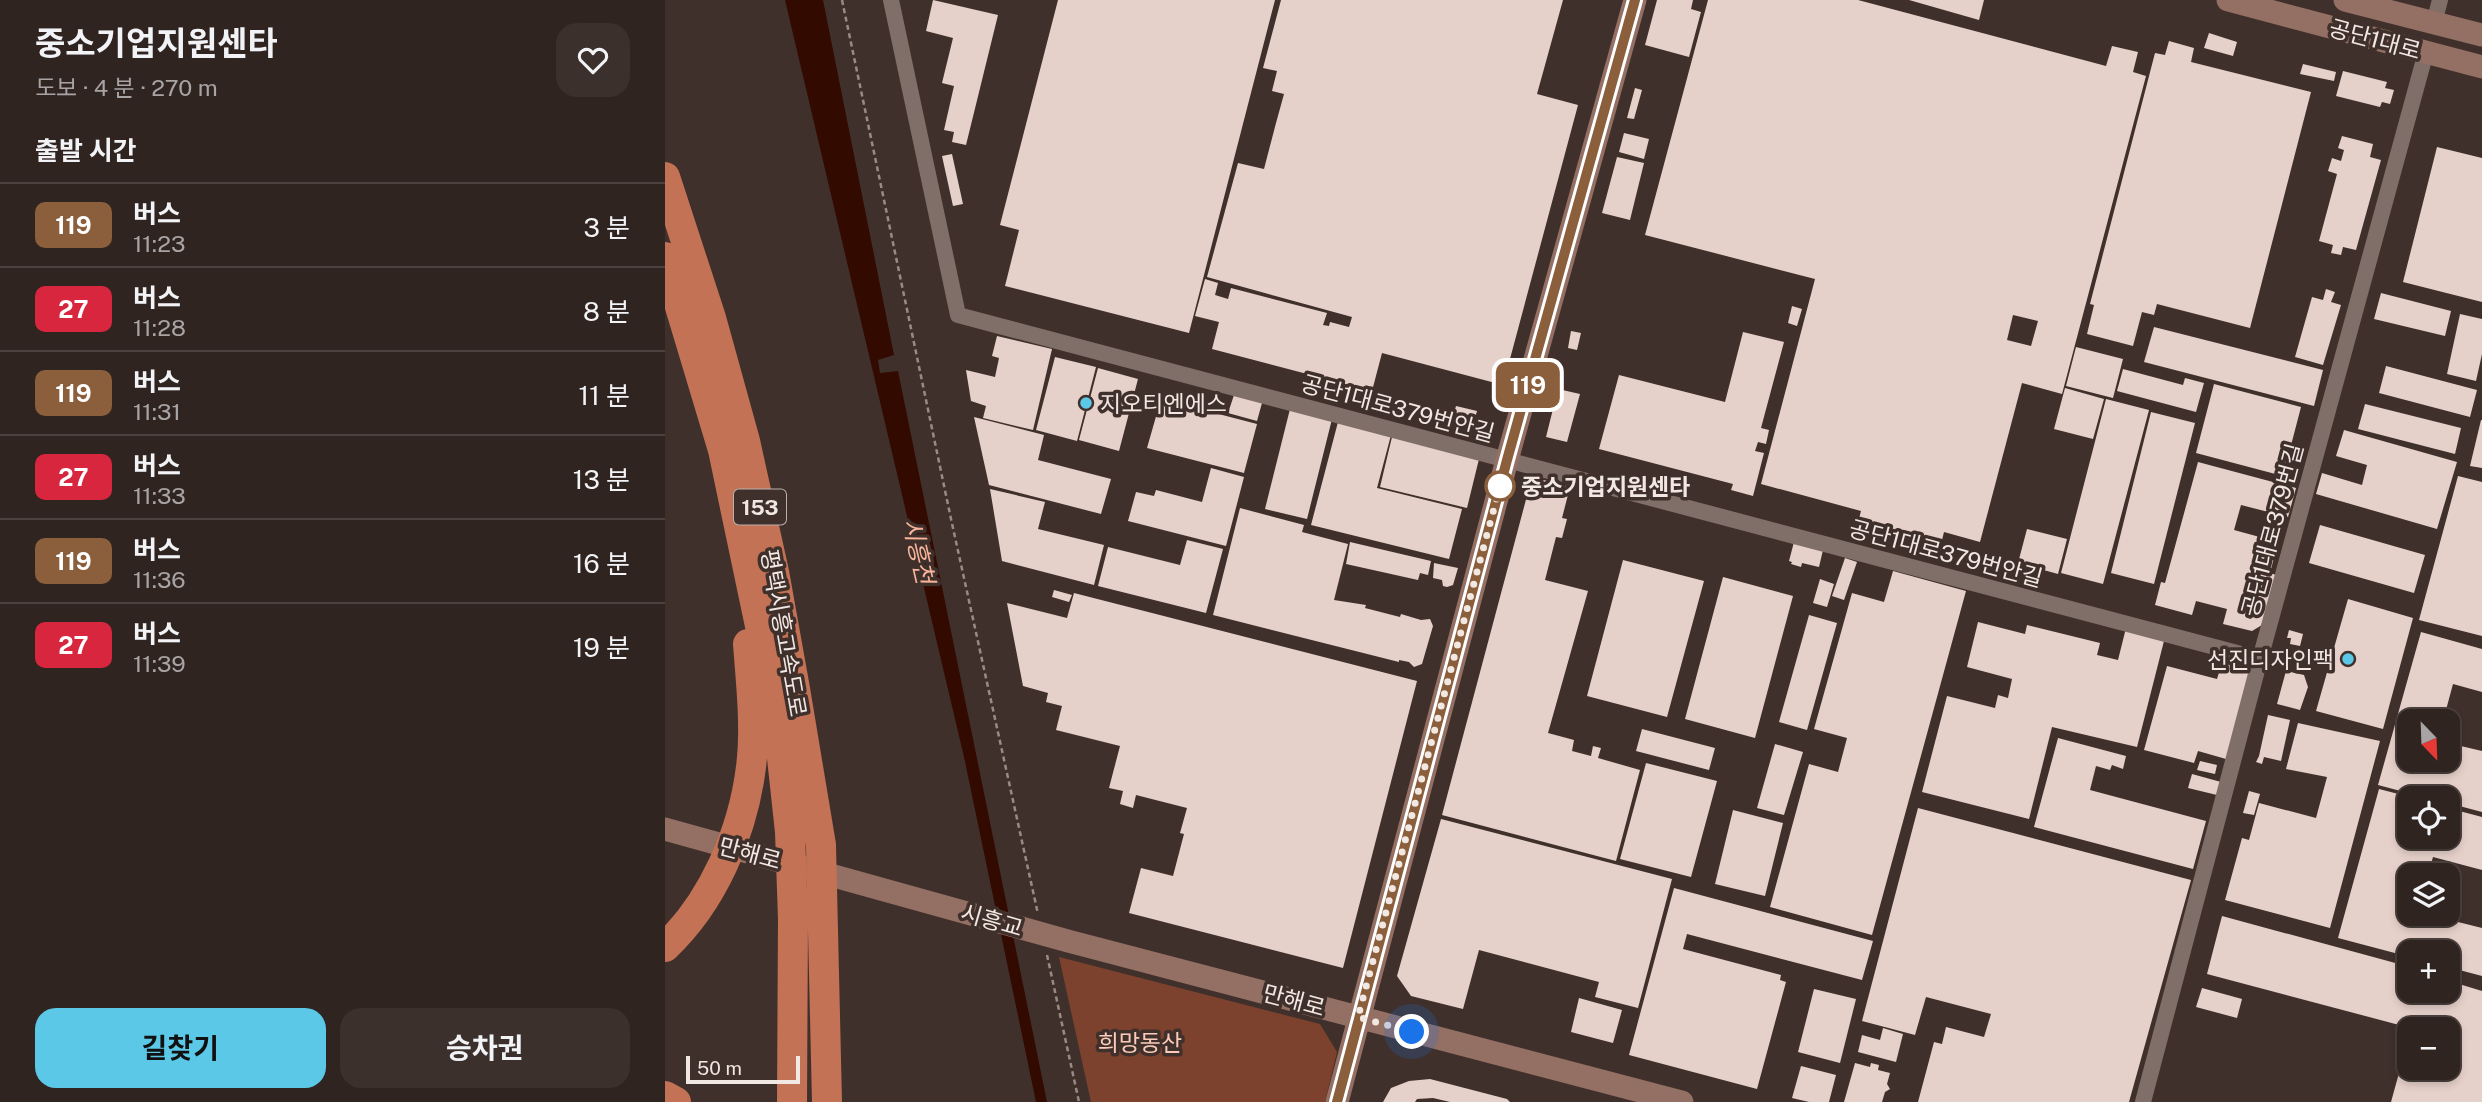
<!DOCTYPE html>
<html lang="ko">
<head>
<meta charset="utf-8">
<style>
	:root { --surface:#302420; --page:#3c302d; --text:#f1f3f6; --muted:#a8a4a5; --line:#4b413e; --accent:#5bc8e7 }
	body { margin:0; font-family:"Public Sans","Noto Sans KR",sans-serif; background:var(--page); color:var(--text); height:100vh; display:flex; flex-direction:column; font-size:26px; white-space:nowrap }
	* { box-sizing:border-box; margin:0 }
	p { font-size:23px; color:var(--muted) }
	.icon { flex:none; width:38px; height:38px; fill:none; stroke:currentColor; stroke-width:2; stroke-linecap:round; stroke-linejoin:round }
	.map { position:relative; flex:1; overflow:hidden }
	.side { display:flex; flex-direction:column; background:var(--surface); width:665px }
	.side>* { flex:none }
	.badge { padding:0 14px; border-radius:10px; font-size:24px; line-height:46px }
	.needle { width:46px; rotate:157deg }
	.buttons { position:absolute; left:1732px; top:709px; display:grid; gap:14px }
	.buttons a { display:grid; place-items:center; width:63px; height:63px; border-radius:14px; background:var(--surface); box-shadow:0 4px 10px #0003,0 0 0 2px var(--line); font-size:35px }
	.scale { position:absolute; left:21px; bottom:18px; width:114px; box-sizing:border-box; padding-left:7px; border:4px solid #f1e7e3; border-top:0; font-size:19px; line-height:24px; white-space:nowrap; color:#f1e7e3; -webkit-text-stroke:5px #40302b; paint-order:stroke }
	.you { position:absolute; width:35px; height:35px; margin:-18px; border:5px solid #fff; border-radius:50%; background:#1a73e8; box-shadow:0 0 0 10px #1a73e833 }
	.map>.badge { position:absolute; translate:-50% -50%; box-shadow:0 0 0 4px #fff }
	h2 { padding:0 35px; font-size:26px; line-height:63px }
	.round { display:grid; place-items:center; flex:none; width:74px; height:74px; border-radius:21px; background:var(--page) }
	.headline { display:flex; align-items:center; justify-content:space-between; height:119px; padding:0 35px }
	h1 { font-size:33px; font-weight:700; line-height:52px }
	.primary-button { display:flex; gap:14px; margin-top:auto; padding:14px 35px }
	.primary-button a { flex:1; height:80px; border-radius:21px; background:var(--accent); color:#111; font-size:28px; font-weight:700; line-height:80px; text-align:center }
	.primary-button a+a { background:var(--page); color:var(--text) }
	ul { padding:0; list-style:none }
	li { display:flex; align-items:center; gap:21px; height:84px; padding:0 35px; border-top:2px solid var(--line) }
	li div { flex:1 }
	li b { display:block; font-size:26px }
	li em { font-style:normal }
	li .badge { min-width:77px; font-weight:700; text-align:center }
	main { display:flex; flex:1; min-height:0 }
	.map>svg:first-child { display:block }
</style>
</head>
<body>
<main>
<section class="side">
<div class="headline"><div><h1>중소기업지원센타</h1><p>도보 · 4 분 · 270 m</p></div><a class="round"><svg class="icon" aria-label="heart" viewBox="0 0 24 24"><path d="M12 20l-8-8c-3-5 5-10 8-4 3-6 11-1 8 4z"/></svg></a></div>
<h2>출발 시간</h2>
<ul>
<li><span class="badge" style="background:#8b5e3c;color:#fff">119</span><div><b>버스</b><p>11:23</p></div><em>3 분</em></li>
<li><span class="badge" style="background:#d7263d;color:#fff">27</span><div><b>버스</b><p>11:28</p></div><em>8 분</em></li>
<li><span class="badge" style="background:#8b5e3c;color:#fff">119</span><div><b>버스</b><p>11:31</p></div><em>11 분</em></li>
<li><span class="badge" style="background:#d7263d;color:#fff">27</span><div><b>버스</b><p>11:33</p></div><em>13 분</em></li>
<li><span class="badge" style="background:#8b5e3c;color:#fff">119</span><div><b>버스</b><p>11:36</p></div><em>16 분</em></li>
<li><span class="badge" style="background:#d7263d;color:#fff">27</span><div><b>버스</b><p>11:39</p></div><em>19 분</em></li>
</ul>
<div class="primary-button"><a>길찾기</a><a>승차권</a></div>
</section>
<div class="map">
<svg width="1817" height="1102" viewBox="0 0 1817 1102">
	<rect width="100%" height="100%" fill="#40302b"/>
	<path fill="#7d422e" d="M 394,957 L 655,1024 L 672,1052 L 660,1102 L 426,1102 Z"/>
	<path fill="#330a00" d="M 120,0 L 158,0 L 229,355 L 213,360 L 215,373 L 233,371 L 382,1102 L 371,1102 L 299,757 Z"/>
	<path fill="#e6d1ca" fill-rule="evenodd" d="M 268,0 L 333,15 L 301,145 L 287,142 L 289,132 L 279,130 L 289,86 L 277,83 L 288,38 L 261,31 Z
		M 393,0 L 610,0 L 524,333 L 340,286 L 354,230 L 335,225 Z
		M 616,0 L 898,0 L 872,94 L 913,105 L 838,385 L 717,353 L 707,391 L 547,349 L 554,322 L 530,316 L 540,279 L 553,283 L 550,295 L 563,299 L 566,288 L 662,313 L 658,325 L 664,326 L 665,322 L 684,327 L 687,317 L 542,277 L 573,163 L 599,169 L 611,123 L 619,94 L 607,91 L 612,71 L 598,68 Z
		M 992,0 L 1028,0 L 1026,9 L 1036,12 L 1024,57 L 980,45 Z
		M 1043,0 L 1193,0 L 1441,66 L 1447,46 L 1473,52 L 1468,72 L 1481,76 L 1397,394 L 1357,383 L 1315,542 L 1279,532 L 1275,548 L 1192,526 L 1196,511 L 1096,484 L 1150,279 L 980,235 ZM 1348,315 L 1373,321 L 1366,346 L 1342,340 Z
		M 1244,0 L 1319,0 L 1314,20 Z
		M 1544,33 L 1572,42 L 1568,56 L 1539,48 Z
		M 1504,41 L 1529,48 L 1526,62 L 1646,92 L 1585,328 L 1492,304 L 1489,315 L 1477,312 L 1468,346 L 1422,334 L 1429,305 L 1425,304 L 1490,53 L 1500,55 Z
		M 1638,64 L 1671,72 L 1669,81 L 1635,74 Z
		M 1678,71 L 1722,82 L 1720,88 L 1729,90 L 1725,104 L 1717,102 L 1715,107 L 1671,96 Z
		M 970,88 L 977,90 L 969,119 L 962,118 Z
		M 959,133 L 984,139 L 979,159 L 954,152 Z
		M 1677,136 L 1708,144 L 1705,157 L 1716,160 L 1691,250 L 1678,247 L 1676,255 L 1666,253 L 1668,245 L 1654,241 L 1672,174 L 1663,171 L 1667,158 L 1676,161 L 1679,150 L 1673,148 Z
		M 1772,147 L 1817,158 L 1817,302 L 1738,282 Z
		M 287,154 L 298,204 L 288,206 L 277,156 Z
		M 952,157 L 979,163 L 965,220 L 937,213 Z
		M 1661,289 L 1670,292 L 1666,302 L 1676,305 L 1658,365 L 1630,357 L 1647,297 L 1658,300 Z
		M 1716,293 L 1786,311 L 1780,336 L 1709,319 Z
		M 1127,306 L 1137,309 L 1132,326 L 1123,323 Z
		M 1795,314 L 1817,319 L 1817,354 L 1811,381 L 1782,374 Z
		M 1489,327 L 1658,370 L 1649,406 L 1479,362 Z
		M 906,331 L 916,333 L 912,350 L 903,348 Z
		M 1078,332 L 1119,342 L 1096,428 L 1104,430 L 1101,444 L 1093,442 L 1090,451 L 1099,453 L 1088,496 L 1066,490 L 1068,484 L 934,449 L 954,375 L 1060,402 Z
		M 332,336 L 387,349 L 368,430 L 318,418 L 321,406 L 306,401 L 301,370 L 330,377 L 334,358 L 327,356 Z
		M 1411,347 L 1458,359 L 1448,398 L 1401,386 Z
		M 390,357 L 431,367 L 412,441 L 371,430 Z
		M 1721,366 L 1812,390 L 1805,417 L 1714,393 Z
		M 433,368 L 473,379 L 454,451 L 414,440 Z
		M 1458,369 L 1518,385 L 1520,378 L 1539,383 L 1531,412 L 1452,391 Z
		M 1549,384 L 1636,407 L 1618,476 L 1531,453 Z
		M 1400,388 L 1439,399 L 1428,439 L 1389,429 Z
		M 893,389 L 915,394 L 902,442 L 881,437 Z
		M 569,395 L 597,403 L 592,421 L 563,413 Z
		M 496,399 L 592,424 L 579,473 L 482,448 Z
		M 1441,399 L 1484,410 L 1438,584 L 1396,573 Z
		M 1700,404 L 1796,428 L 1790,454 L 1693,429 Z
		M 791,406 L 812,411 L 808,425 L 787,420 Z
		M 625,409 L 667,419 L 642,519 L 600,509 Z
		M 1486,412 L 1530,423 L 1489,584 L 1446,573 Z
		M 309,417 L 379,435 L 373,460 L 446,479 L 436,514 L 324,485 Z
		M 1816,420 L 1817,420 L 1817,468 L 1805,466 Z
		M 673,422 L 726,435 L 712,488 L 797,509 L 784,559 L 646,525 Z
		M 1679,430 L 1792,462 L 1772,529 L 1651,494 L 1657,473 L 1697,485 L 1702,465 L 1671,456 Z
		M 727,437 L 814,459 L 802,508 L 715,487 Z
		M 1533,462 L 1631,488 L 1623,517 L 1576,505 L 1569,530 L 1613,542 L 1605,573 L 1611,575 L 1597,625 L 1587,631 L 1558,624 L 1562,609 L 1531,601 L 1527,615 L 1490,605 L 1496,582 L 1500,583 Z
		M 546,468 L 579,477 L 561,546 L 463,521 L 471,492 L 489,496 L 491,490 L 537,502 Z
		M 1793,476 L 1817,482 L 1817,636 L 1754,620 Z
		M 867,477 L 905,487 L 897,518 L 902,519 L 897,538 L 891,537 L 880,580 L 923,591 L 883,733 L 909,740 L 907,751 L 926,756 L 928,746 L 936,748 L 933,758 L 975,770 L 951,861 L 777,815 Z
		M 325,489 L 380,502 L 373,529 L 439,545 L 429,585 L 337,561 Z
		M 575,508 L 639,525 L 637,532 L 683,544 L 669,600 L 701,605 L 700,608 L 735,617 L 736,614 L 756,620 L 765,619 L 768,626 L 757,664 L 749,667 L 744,662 L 734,660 L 734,662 L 548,615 Z
		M 1655,525 L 1760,555 L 1749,593 L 1644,563 Z
		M 1362,529 L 1402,539 L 1393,574 L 1353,563 Z
		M 522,540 L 558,549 L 541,613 L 433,586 L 443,547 L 515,565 Z
		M 685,542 L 766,561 L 763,575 L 755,573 L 753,580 L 681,564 Z
		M 1129,542 L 1158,550 L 1154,567 L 1137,563 L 1136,567 L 1126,564 L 1127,562 L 1124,561 Z
		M 1180,558 L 1192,562 L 1179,600 L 1167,596 Z
		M 958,560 L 1039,581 L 1002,717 L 922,696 Z
		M 769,563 L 793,568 L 788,585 L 782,587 L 778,586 L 777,580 L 768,578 Z
		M 1228,571 L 1301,591 L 1207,935 L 1105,907 L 1144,764 L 1173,772 L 1182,738 L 1149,729 L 1187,593 L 1219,602 Z
		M 1058,577 L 1128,596 L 1090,738 L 1020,719 Z
		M 1155,579 L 1169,584 L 1162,607 L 1148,603 Z
		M 389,590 L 407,595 L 404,602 L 387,597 Z
		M 409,593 L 752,681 L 678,968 L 464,913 L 476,868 L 508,876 L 519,834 L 515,833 L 522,808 L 471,795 L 468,808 L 455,804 L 458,791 L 444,788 L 455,746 L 391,730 L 397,706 L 381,702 L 383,693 L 358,686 L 342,603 L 402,618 Z
		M 1683,599 L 1748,618 L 1718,729 L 1651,711 Z
		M 1144,615 L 1172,623 L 1142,730 L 1114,722 Z
		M 1313,622 L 1360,634 L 1362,625 L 1435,643 L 1432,655 L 1453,660 L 1461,628 L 1500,637 L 1472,747 L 1387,727 L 1364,819 L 1257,792 L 1282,696 L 1330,708 L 1333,695 L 1343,698 L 1347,679 L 1302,667 Z
		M 1624,630 L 1638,634 L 1635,646 L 1625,644 L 1626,638 L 1622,638 Z
		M 1756,632 L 1817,649 L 1817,692 L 1788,684 L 1778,721 L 1745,721 L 1745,760 L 1783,760 L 1783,743 L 1817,751 L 1817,812 L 1783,803 L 1783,798 L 1762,798 L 1713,785 Z
		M 1558,659 L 1587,667 L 1561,759 L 1533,751 L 1529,763 L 1479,750 L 1502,666 L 1552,679 Z
		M 1621,671 L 1639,675 L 1643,687 L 1635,710 L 1612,704 Z
		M 1603,715 L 1625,720 L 1616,761 L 1599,757 L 1597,764 L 1591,762 L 1594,756 Z
		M 1633,723 L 1715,741 L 1665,928 L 1560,900 L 1577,838 L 1584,840 L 1594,803 L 1651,818 L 1662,777 L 1621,769 Z
		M 977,729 L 1050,748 L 1044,770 L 971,751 Z
		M 1393,738 L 1461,756 L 1458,769 L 1447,765 L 1445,770 L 1431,766 L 1425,790 L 1541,821 L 1528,869 L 1369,827 Z
		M 1110,744 L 1138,752 L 1119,815 L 1092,808 Z
		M 1535,761 L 1552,765 L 1550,774 L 1532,770 Z
		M 981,763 L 1052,781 L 1026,877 L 955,859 Z
		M 1527,774 L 1556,782 L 1552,795 L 1523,788 Z
		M 1714,789 L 1745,797 L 1745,836 L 1783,836 L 1783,808 L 1817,817 L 1817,870 L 1768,857 L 1763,875 L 1745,875 L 1745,914 L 1761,914 L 1817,928 L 1817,976 L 1783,967 L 1783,952 L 1745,952 L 1745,957 L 1673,938 Z
		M 1584,791 L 1595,794 L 1589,815 L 1578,813 Z
		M 1253,808 L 1526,880 L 1464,1102 L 1253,1102 L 1269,1042 L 1277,1044 L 1281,1027 L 1319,1037 L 1326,1014 L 1261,997 L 1250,1035 L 1197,1021 Z
		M 1068,810 L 1118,823 L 1100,896 L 1050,884 Z
		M 776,819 L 1007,879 L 973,1008 L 930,997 L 934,982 L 814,950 L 798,1009 L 746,996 L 732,976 Z
		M 1009,888 L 1208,941 L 1197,980 L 1022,934 L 1018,949 L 1116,975 L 1115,980 L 1121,982 L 1092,1089 L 964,1055 Z
		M 1557,916 L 1745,967 L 1745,990 L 1783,990 L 1783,977 L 1795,980 L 1794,984 L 1817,991 L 1817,1102 L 1726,1102 L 1739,1055 L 1730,1052 L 1738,1026 L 1542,974 ZM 1745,1029 L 1783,1029 L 1783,1068 L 1745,1068 Z
		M 1537,988 L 1577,999 L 1572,1018 L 1531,1007 Z
		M 1149,989 L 1191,999 L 1175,1063 L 1133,1052 Z
		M 914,998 L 957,1010 L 948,1043 L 906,1032 Z
		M 1218,1028 L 1238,1034 L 1231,1062 L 1193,1052 L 1197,1035 L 1215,1040 Z
		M 1190,1063 L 1205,1067 L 1206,1063 L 1214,1065 L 1213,1070 L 1225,1073 L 1222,1084 L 1225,1089 L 1220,1092 L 1217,1102 L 1179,1102 Z
		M 1136,1066 L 1171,1075 L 1164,1102 L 1144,1102 L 1127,1098 Z
		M 765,1079 L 842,1099 L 845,1102 L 785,1102 L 768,1098 L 752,1099 L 750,1102 L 718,1102 L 726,1088 L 744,1081 Z"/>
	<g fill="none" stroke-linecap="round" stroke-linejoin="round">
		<path stroke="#988b86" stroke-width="2.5" stroke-dasharray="5 3.5" stroke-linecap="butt" d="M 177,0 L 286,519 L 373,914
			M 382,955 L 414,1102"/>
		<path stroke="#806e68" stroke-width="16" d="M 226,0 L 293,315 L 1595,659
			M 1769,23 L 1775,0
			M 1478,1102 L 1595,659 L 1761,52"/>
		<path stroke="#946f63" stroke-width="23" d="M 1563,0 L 1817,67
			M 1680,0 L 1817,35
			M 0,829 L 403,941 L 1017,1102
			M 672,1102 L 842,460 L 970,0"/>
		<path stroke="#c47256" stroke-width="30" d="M 0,177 L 46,318 L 80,441 L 109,572 L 130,689 L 156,845 L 162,1102
			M 0,257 L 58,450 L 111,702 L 125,832 L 128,919 L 127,1102
			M 0,947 C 48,902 78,832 86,767 C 91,727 86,684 83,644
			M 0,1096 L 11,1102"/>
	</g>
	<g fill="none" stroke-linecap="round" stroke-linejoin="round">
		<defs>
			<path id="line" d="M 672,1102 L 842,460 L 970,0"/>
		</defs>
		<use href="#line" stroke="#fff" stroke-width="16"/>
		<use href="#line" stroke="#8b5e3c" stroke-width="10"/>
		<path stroke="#f1e7e3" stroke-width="7" stroke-dasharray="0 12.6" d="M 747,1032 L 693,1017 L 835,486"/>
	</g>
	<g fill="#5bc8e7" stroke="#40302b" stroke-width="2.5">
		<circle cx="421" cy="403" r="7"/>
		<circle cx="1683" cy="659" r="7"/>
	</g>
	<circle fill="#fff" stroke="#8b5e3c" stroke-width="3.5" cx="835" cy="486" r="14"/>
	<g text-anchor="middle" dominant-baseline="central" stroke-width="7" stroke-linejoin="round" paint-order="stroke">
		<rect fill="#40302b" stroke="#bcb0ac" stroke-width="2" x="69" y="489.5" width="52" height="35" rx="5"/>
		<g font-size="21" font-weight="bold" fill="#f1e7e3">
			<text x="95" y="507">153</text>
		</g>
		<g font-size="23" fill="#f1e7e3" stroke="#40302b">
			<text transform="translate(1710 39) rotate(15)">공단1대로</text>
			<text transform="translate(733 408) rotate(15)">공단1대로379번안길</text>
			<text transform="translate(1607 530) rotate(-75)">공단1대로379번길</text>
			<text transform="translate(1281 553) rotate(15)">공단1대로379번안길</text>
			<text transform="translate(119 633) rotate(80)">평택시흥고속도로</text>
			<text transform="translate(85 853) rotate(15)">만해로</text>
			<text transform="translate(327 920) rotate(16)">시흥교</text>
			<text transform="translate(629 1000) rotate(15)">만해로</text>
		</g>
		<g font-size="23" fill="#f1e7e3" stroke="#40302b" text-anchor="start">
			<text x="435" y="403">지오티엔에스</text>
			<text x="1669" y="659" text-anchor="end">선진디자인팩</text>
		</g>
		<g font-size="23" font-weight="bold" fill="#f1e7e3" stroke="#40302b" text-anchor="start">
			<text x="856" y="486">중소기업지원센타</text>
		</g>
		<g font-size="23" fill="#facbba" stroke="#40302b">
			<text x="475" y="1042">희망동산</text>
		</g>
		<g font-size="24" font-style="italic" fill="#f8b39b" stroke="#40302b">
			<text transform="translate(254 551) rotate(77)">시흥천</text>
		</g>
	</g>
</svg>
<div class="buttons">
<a><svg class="needle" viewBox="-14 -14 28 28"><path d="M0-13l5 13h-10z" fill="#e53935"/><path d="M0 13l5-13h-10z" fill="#a8a4a5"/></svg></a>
<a><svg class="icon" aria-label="locate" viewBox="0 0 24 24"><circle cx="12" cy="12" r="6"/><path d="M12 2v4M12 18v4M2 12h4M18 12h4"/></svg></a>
<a><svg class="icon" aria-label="layers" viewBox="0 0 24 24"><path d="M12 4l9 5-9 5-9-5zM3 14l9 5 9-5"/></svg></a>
<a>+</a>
<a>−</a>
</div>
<div class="scale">50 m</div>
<div class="you" style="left:747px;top:1032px"></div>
<b class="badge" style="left:863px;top:385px;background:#8b5e3c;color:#fff">119</b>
</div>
</main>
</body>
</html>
